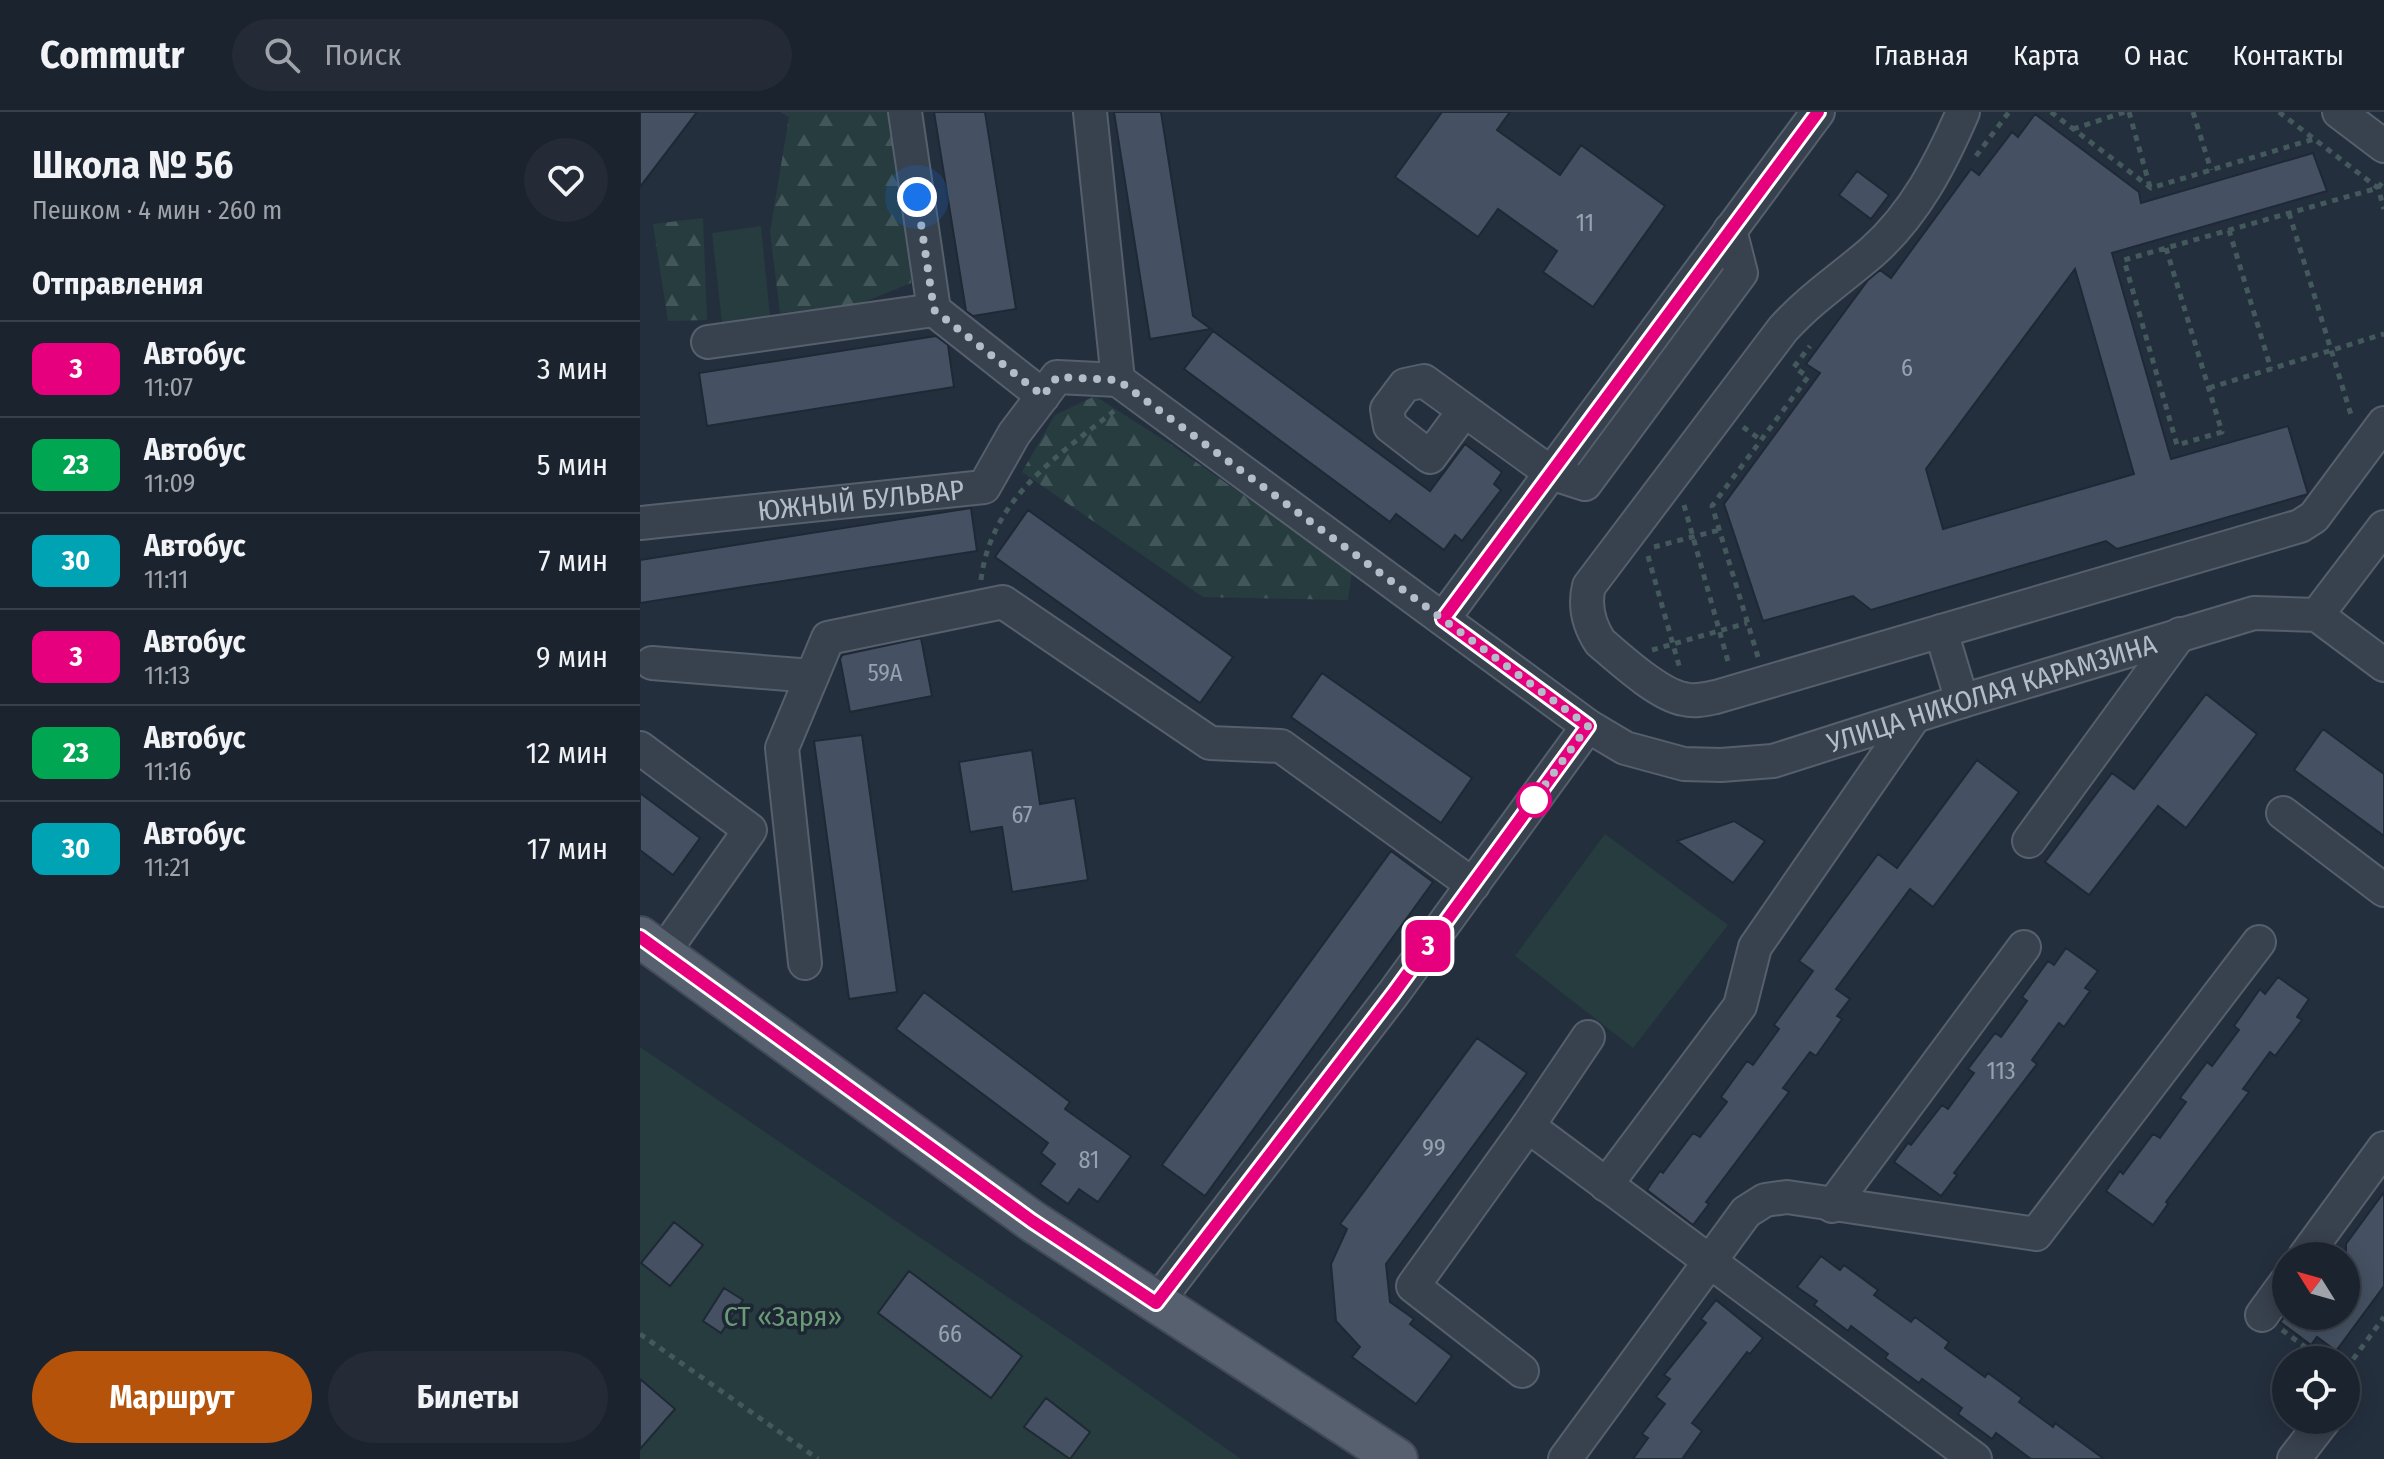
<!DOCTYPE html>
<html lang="ru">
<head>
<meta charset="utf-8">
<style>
	:root { --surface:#1b232e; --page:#242b36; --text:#f1f3f6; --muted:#a0a4aa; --line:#39404a; --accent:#b45309 }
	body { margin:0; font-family:"Fira Sans Condensed",sans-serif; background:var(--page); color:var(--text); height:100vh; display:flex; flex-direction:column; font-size:30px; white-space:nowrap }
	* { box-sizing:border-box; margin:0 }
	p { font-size:26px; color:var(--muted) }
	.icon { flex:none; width:44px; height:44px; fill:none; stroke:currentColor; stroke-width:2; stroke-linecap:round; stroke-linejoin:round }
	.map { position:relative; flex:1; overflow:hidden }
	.panel { display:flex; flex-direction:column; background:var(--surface); width:640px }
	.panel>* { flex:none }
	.badge { padding:0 16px; border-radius:12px; font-size:28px; line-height:52px }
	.needle { width:52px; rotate:307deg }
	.buttons { position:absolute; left:1632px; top:1130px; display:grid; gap:16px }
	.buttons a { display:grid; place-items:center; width:88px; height:88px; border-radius:50%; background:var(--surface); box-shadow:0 4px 20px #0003,0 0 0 2px var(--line); font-size:40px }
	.you { position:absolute; width:40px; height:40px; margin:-20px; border:6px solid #fff; border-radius:50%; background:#1a73e8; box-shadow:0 0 0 12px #1a73e833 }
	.map>.badge { position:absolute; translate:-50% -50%; box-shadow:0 0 0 4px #fff }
	h2 { padding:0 32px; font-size:30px; line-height:72px }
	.round { display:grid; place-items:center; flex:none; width:84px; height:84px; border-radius:42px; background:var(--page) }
	.summary { display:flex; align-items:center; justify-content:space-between; height:136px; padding:0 32px }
	h1 { font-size:38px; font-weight:700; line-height:60px }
	.primary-button { display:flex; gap:16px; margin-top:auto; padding:16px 32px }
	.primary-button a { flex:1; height:92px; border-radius:48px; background:var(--accent); color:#fff; font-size:32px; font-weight:700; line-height:92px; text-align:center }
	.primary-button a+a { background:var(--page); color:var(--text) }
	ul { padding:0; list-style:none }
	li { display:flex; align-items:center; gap:24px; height:96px; padding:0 32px; border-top:2px solid var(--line) }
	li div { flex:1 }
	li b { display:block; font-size:30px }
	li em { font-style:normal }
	li .badge { min-width:88px; font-weight:700; text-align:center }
	header { display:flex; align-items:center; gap:48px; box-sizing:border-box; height:112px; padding:0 40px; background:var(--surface); border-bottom:2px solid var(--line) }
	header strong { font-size:38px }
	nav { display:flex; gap:44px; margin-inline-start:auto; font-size:28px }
	.search { width:560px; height:72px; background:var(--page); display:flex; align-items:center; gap:20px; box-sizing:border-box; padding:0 28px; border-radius:44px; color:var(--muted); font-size:30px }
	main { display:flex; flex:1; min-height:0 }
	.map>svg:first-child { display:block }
</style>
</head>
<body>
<header>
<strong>Commutr</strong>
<div class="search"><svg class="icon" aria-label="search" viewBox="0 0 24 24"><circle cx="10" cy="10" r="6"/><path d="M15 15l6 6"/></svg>Поиск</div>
<nav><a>Главная</a><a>Карта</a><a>О нас</a><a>Контакты</a></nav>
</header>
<main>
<section class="panel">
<div class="summary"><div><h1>Школа № 56</h1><p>Пешком · 4 мин · 260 m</p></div><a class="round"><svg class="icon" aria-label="heart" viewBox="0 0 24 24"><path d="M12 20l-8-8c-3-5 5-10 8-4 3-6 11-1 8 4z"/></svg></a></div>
<h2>Отправления</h2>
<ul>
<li><span class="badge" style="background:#e6007e;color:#fff">3</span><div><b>Автобус</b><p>11:07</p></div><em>3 мин</em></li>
<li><span class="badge" style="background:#00a651;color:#fff">23</span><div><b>Автобус</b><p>11:09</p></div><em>5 мин</em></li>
<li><span class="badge" style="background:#00a3b4;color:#fff">30</span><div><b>Автобус</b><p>11:11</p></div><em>7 мин</em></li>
<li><span class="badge" style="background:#e6007e;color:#fff">3</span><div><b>Автобус</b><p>11:13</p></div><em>9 мин</em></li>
<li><span class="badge" style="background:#00a651;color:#fff">23</span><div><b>Автобус</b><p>11:16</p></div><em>12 мин</em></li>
<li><span class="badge" style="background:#00a3b4;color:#fff">30</span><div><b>Автобус</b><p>11:21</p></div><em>17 мин</em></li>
</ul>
<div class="primary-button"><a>Маршрут</a><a>Билеты</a></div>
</section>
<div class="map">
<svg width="1744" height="1347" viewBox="0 0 1744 1347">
	<defs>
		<pattern id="forest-firs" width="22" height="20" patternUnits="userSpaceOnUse" patternTransform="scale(2)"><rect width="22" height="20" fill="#263c3f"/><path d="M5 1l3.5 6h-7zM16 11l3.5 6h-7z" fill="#435659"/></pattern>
	</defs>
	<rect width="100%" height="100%" fill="#242f3e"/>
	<path fill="#263c3f" d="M 121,114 L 130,204 L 82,211 L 72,121 Z
		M 965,722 L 1088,813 L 993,936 L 875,844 Z
		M 0,935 L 459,1247 L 601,1347 L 0,1347 Z"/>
	<path fill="url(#forest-firs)" d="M 140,0 L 254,0 L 270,108 L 271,171 L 219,192 L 140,201 L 130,120 L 149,5 Z
		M 63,106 L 67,208 L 28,209 L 13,112 Z
		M 455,284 L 533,334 L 712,459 L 708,488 L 563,485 L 382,360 L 415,303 Z"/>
	<path fill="#455162" stroke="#1f2835" stroke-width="2" fill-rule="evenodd" d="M 0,0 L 57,0 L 0,75 Z
		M 294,0 L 345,0 L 376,197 L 333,204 L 326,199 Z
		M 474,0 L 521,0 L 553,204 L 571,217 L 510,227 Z
		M 802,0 L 870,0 L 857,18 L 920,63 L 941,33 L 1025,94 L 953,195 L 903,160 L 917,139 L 858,97 L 838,125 L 755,65 Z
		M 1395,2 L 1499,80 L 1501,91 L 1673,41 L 1687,79 L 1472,141 L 1531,347 L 1648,314 L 1668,382 L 1477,437 L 1466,429 L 1231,498 L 1213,484 L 1123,509 L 1084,392 L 1180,261 L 1166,252 L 1228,168 L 1240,158 L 1251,166 L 1331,57 L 1339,63 L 1372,20 L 1378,25 ZM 1435,157 L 1494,362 L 1303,417 L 1286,357 Z
		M 1217,59 L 1249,83 L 1231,107 L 1199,83 Z
		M 573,219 L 790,379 L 825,332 L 862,360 L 854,372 L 861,378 L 822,429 L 815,423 L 804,438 L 756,402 L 750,410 L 544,257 Z
		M 296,224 L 308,233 L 314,275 L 67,314 L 59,261 Z
		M 331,396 L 337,439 L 0,491 L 0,448 Z
		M 388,398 L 593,545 L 560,591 L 355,445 Z
		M 281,526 L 292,584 L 210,600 L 200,547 L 202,543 Z
		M 682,561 L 832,666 L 801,711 L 651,605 Z
		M 1566,582 L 1617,622 L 1546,716 L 1518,694 L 1449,783 L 1405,750 L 1472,661 L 1494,677 Z
		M 1683,617 L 1744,662 L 1744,724 L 1654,658 Z
		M 222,623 L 257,880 L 209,887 L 174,629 Z
		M 392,638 L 400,692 L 435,686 L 448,768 L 372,780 L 362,715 L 330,720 L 319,650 Z
		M 1337,648 L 1379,680 L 1293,795 L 1270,777 L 1196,877 L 1210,887 L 1197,904 L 1202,907 L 1176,944 L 1170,940 L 1143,976 L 1149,980 L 1066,1090 L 1069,1092 L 1053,1113 L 1007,1078 L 1020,1059 L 1023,1061 L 1053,1021 L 1060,1025 L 1087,990 L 1081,985 L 1107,949 L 1113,953 L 1139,917 L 1134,913 L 1173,859 L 1159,849 L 1238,742 L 1257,756 Z
		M 0,681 L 60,726 L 33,763 L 0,738 Z
		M 1094,709 L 1125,729 L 1093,771 L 1037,729 Z
		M 751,739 L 793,770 L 565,1084 L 522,1053 Z
		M 1426,836 L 1458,859 L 1445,876 L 1450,879 L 1424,915 L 1419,911 L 1392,948 L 1397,952 L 1314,1061 L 1317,1063 L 1301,1084 L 1254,1050 L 1268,1031 L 1271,1033 L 1302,993 L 1308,997 L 1334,961 L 1328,957 L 1355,921 L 1361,925 L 1387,889 L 1382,885 L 1408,849 L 1414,853 Z
		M 1638,865 L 1669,887 L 1657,905 L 1662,908 L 1635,944 L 1630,940 L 1603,977 L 1609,980 L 1526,1090 L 1528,1092 L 1513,1113 L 1466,1079 L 1480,1059 L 1483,1062 L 1513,1022 L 1520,1026 L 1546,990 L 1540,986 L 1567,950 L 1572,954 L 1599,918 L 1594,914 L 1620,877 L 1625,882 Z
		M 284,880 L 430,990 L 425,997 L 491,1044 L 458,1090 L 439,1077 L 428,1092 L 400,1072 L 415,1052 L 401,1041 L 408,1031 L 256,917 Z
		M 837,926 L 887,961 L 746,1152 L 750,1190 L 774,1207 L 770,1212 L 812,1244 L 776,1292 L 712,1245 L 720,1235 L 696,1209 L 691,1152 L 707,1117 L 700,1112 Z
		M 1744,1080 L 1744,1174 L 1696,1239 L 1677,1225 L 1671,1233 L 1640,1210 L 1645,1204 L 1706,1204 L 1706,1132 Z
		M 34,1110 L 63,1133 L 30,1174 L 1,1151 Z
		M 1181,1144 L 1200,1158 L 1204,1153 L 1238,1178 L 1234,1183 L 1271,1210 L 1275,1205 L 1309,1230 L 1305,1236 L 1345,1265 L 1348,1261 L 1382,1286 L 1379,1290 L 1413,1315 L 1415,1311 L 1464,1347 L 1391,1347 L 1356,1321 L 1352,1327 L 1318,1302 L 1322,1296 L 1282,1267 L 1279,1271 L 1245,1246 L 1248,1242 L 1211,1214 L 1208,1219 L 1174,1193 L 1177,1189 L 1157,1175 Z
		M 269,1159 L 382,1244 L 351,1286 L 238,1201 Z
		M 84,1176 L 103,1188 L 81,1221 L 63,1209 Z
		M 1076,1188 L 1123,1226 L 1110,1242 L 1107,1240 L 1052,1311 L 1062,1319 L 1042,1347 L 993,1347 L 1008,1326 L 1002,1322 L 1025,1292 L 1016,1285 L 1030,1267 L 1024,1263 L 1066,1211 L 1061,1207 Z
		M 0,1267 L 35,1297 L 0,1337 Z
		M 406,1286 L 450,1320 L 430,1347 L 384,1315 Z"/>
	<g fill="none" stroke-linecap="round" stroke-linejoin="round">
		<defs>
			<g id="minor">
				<path d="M 265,0 L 294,198"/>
				<path d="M 1323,0 C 1301,51 1275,102 1232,140 C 1202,166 1170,187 1143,217 L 949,474 C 944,494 949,513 960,530 C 980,547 1019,583 1044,587 C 1055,590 1066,587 1076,585 L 1660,414 L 1674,405 L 1744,311"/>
				<path d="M 1699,0 L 1744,34"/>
				<path d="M 68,230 L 294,198 L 403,284"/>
				<path id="s1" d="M 478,268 L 948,614 L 985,636 L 1044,652 L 1081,653 L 1133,649 L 1322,589 L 1614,501 L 1677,503 L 1744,553"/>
				<path d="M 824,299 L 790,345 L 750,314 L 747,297 L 765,273 L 784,269 L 911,361 L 945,372 L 1101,161 L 1090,118"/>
				<path id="s2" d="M 0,411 L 344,375 L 374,322 L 417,265 L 478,268 L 450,0"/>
				<path d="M 1677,503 L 1744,415"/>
				<path d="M 803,507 L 1178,0"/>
				<path d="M 1301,519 L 1322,589"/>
				<path d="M 12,551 L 172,564"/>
				<path d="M 0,636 L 110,718 L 23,841"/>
				<path d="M 1643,701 L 1744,778"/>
				<path d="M 1389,729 L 1540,522"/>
				<path d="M 165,851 L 142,636 L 188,526 L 363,490 L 570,631 L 641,634 L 833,773"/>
				<path d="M 888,1014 L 948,925"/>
				<path d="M 966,1073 L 1100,894 L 1115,835 L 1274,605"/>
				<path d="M 1192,1094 L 1384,835"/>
				<path d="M 1665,1144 L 1744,1036"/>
				<path d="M 516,1191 L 753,882 L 948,614"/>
				<path d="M 1622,1203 L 1646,1170"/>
				<path d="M 882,1259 L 773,1174 L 888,1014 L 1335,1347"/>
				<path d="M 925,1347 L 1106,1100 L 1125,1088 L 1147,1085 L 1396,1122 L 1619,830"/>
				<path d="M 1654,1347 L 1684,1308"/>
			</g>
			<path id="major" d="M 0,825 L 392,1109 L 757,1347"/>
		</defs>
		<use href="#minor" stroke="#565f6c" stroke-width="36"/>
		<use href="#major" stroke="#414a57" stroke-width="44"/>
		<path stroke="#44595c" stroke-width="5" stroke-dasharray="6 6" stroke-linecap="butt" d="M 1411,0 L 1511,76 L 1674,27
			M 1489,0 L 1510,75
			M 1553,0 L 1571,58
			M 1639,0 L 1738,76 L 1744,97
			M 1433,17 L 1485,0
			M 1336,44 L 1369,0
			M 1649,101 L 1712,306
			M 1589,118 L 1631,257
			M 1526,136 L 1582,320 L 1537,333 L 1484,148 C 1568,124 1653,100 1738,76 L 1744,68
			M 1569,276 L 1744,222
			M 1103,315 L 1121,328
			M 1044,393 L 1089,553
			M 1014,435 L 1079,418
			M 1008,444 L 1040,557
			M 341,468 C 351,387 415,346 474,299
			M 1012,538 L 1107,511
			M 1118,545 L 1072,394 L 1168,265 L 1154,255 L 1170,234
			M 1642,1218 L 1683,1248
			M 0,1222 L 178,1347
			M 1706,1257 L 1744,1205"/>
		<use href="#minor" stroke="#38414e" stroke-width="32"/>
		<use href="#major" stroke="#56606e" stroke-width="40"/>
	</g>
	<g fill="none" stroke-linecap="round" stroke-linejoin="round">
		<defs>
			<path id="line" d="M 0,825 L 392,1109 L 516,1191 L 753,882 L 948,614 L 803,507 L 1178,0"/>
		</defs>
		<use href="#line" stroke="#fff" stroke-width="18"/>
		<use href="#line" stroke="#e6007e" stroke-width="12"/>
		<path stroke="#b4bcc9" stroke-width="8" stroke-dasharray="0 14.4" d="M 277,85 L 294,198 L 403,284 L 417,265 L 478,268 L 948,614 L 894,688"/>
	</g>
	<circle fill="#fff" stroke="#e6007e" stroke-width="4" cx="894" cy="688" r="16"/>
	<g text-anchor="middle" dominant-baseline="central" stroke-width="7" stroke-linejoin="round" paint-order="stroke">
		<g font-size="24" fill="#98a1af">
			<text x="945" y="111">11</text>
			<text x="1267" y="256">6</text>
			<text x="245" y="561">59А</text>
			<text x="382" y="703">67</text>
			<text x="1361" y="959">113</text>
			<text x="794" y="1036">99</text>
			<text x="449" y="1048">81</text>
			<text x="310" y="1222">66</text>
		</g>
		<g font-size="28" fill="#b4bcc9" stroke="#1d2633">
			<text stroke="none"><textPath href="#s2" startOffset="222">ЮЖНЫЙ БУЛЬВАР</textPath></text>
			<text stroke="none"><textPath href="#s1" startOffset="1006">УЛИЦА НИКОЛАЯ КАРАМЗИНА</textPath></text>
		</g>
		<g font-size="28" fill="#6b9a76" stroke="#1d2633">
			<text x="143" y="1204">СТ «Заря»</text>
		</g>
	</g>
</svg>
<div class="buttons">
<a><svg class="needle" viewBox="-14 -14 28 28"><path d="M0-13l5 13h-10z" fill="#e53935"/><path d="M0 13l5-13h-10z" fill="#a0a4aa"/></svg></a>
<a><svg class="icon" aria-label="locate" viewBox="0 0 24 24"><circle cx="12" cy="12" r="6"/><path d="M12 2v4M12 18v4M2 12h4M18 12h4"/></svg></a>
</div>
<div class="you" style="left:277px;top:85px"></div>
<b class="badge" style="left:788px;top:834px;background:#e6007e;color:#fff">3</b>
</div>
</main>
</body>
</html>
